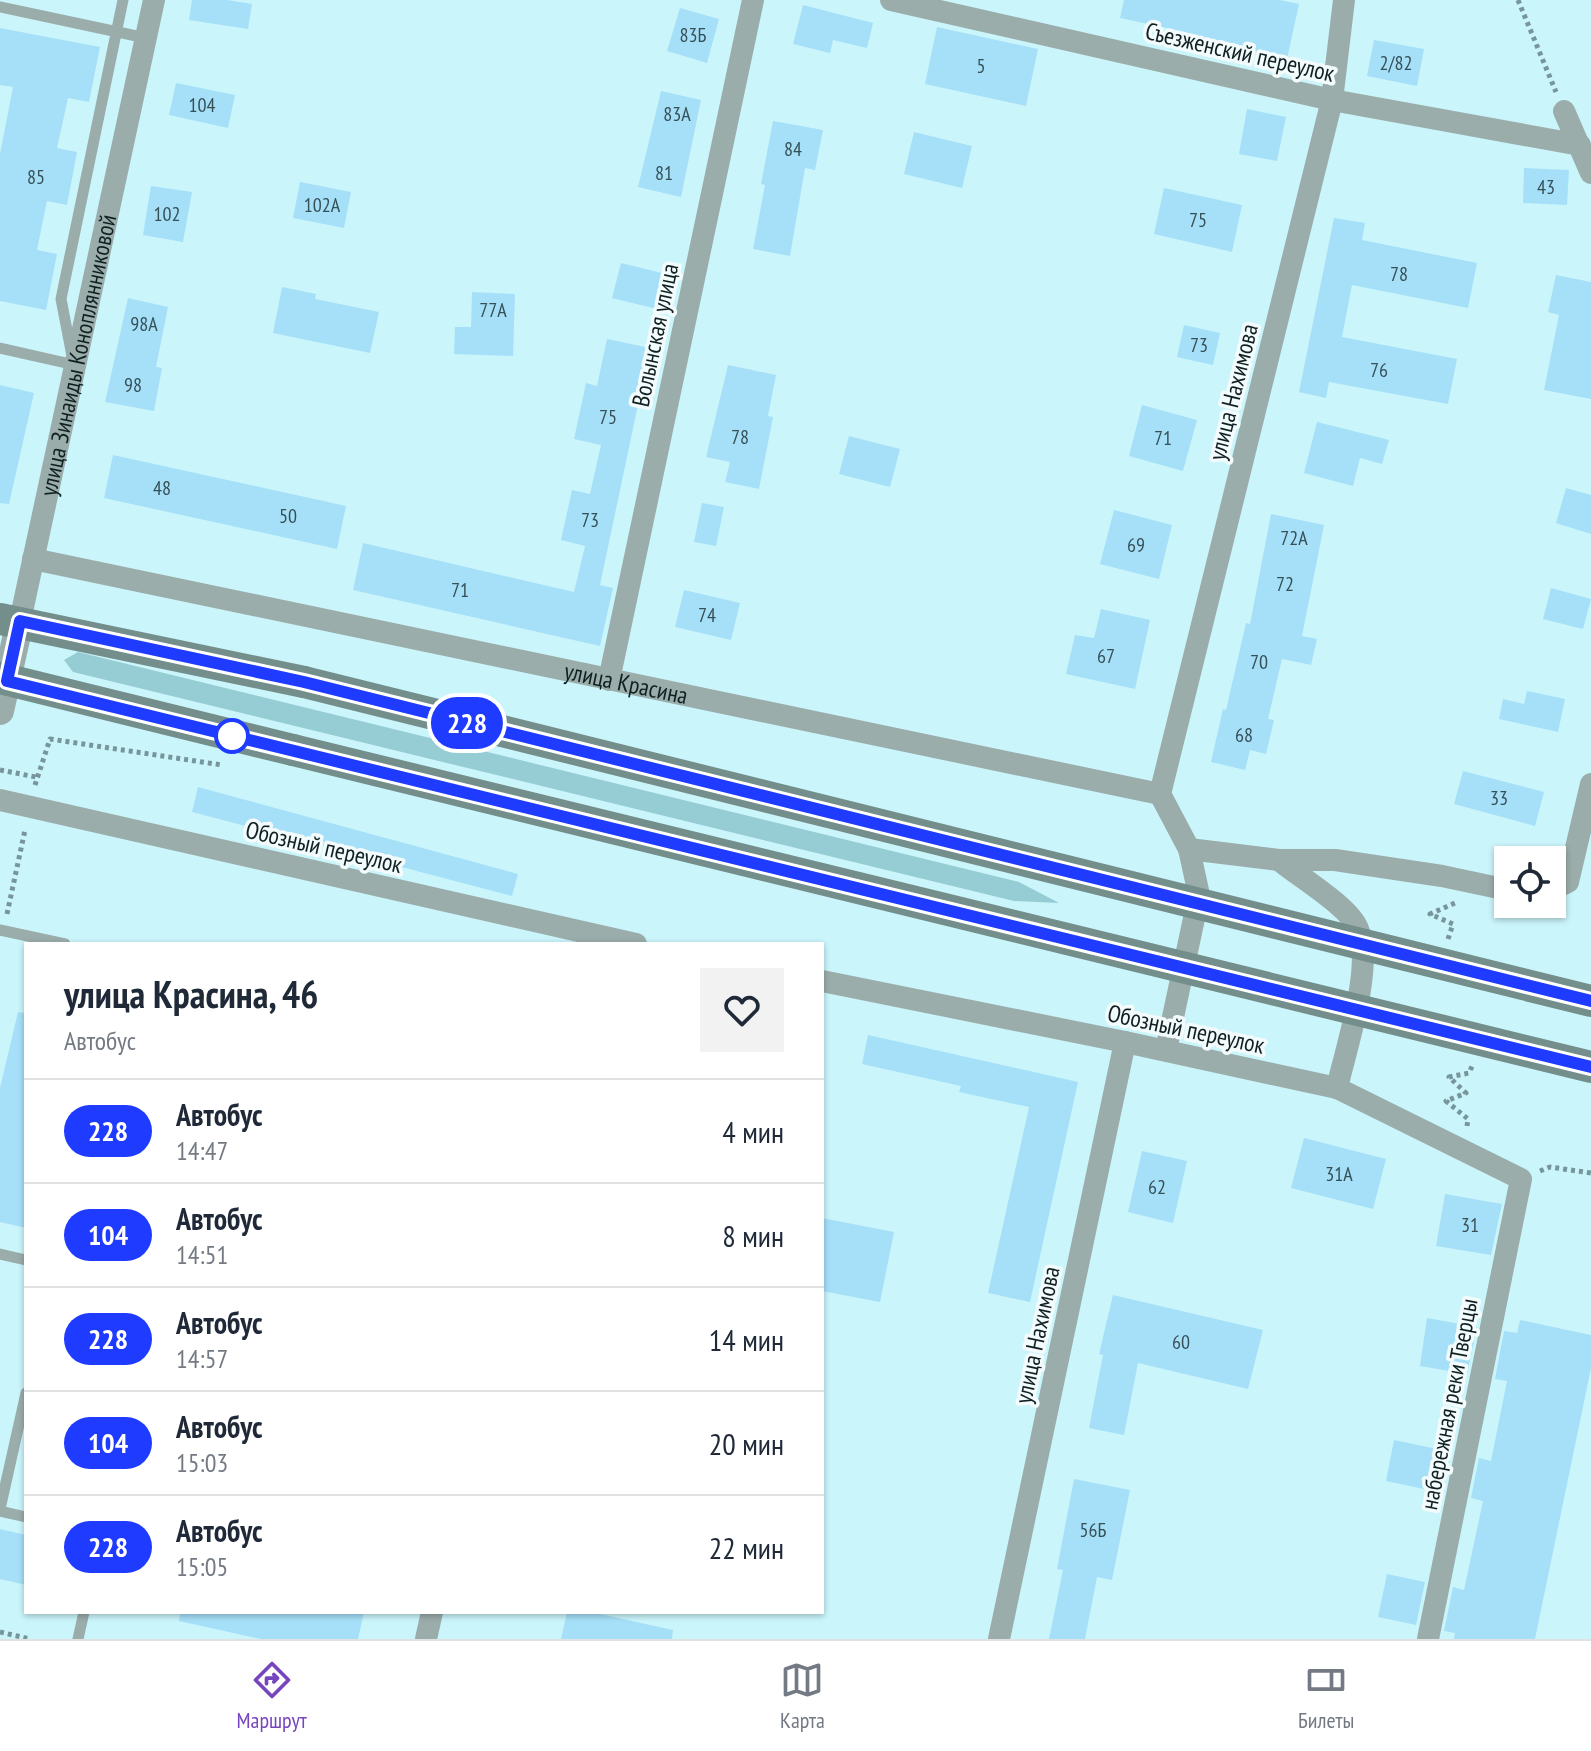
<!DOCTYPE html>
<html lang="ru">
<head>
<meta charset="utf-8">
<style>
	:root { --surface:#fff; --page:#f2f2f3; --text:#1f2937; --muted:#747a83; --line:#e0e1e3; --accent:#7746be }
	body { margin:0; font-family:"PT Sans Narrow",sans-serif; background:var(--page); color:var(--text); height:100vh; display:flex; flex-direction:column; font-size:30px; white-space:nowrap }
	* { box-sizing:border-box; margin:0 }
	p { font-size:26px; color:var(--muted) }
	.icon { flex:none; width:44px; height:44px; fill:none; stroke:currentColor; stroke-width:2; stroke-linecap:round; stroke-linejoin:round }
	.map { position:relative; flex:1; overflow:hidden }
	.details { position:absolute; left:24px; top:942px; width:800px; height:672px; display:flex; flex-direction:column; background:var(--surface); border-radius:0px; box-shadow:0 2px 6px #0004 }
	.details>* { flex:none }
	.badge { padding:0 16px; border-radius:26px; font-size:28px; line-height:52px }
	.buttons { position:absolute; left:1494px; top:846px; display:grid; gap:16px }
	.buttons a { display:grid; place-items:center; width:72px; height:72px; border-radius:0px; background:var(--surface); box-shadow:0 2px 6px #0004; font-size:40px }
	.map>.badge { position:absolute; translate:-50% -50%; box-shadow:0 0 0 4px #fff }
	.round { display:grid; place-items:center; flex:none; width:84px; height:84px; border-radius:0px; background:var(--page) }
	.headline { display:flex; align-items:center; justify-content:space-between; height:136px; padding:0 40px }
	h1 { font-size:38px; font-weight:600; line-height:60px }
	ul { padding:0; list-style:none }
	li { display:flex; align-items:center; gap:24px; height:104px; padding:0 40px; border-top:2px solid var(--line) }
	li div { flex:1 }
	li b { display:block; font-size:30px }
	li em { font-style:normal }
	li .badge { min-width:88px; font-weight:700; text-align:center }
	.dock { display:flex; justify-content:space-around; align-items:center; height:112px; border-top:2px solid var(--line); background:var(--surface); font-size:22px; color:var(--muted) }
	.dock a { display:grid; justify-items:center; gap:4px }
	.dock .active { color:var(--accent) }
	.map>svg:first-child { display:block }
</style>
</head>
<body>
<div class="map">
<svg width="1591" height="1639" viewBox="0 0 1591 1639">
	<rect width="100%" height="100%" fill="#caf5fb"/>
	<path fill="#96ccd4" d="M 78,652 L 1019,882 L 1059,903 L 1014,901 L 73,672 L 64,660 Z"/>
	<path fill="#a6e0f8" d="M 192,0 L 227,0 L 252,4 L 248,29 L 189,20 Z
		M 1124,0 L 1280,0 L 1299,4 L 1287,59 L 1184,38 L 1186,32 L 1120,18 Z
		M 803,5 L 873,23 L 867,48 L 833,40 L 830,53 L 793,44 Z
		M 680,8 L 719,19 L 707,63 L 667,51 Z
		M 937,27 L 1038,49 L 1026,106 L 925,84 Z
		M 0,28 L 100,47 L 89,102 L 68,98 L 57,148 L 77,152 L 67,205 L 47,201 L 37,250 L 57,254 L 46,310 L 0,301 L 0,154 L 13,87 L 0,85 Z
		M 1374,40 L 1424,49 L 1417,86 L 1367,76 Z
		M 176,83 L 235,95 L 228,128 L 169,115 Z
		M 661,91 L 701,100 L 681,197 L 638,187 Z
		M 1247,109 L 1286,117 L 1277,161 L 1239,154 Z
		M 773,121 L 823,130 L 815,170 L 805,168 L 790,256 L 753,249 L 765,185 L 761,184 Z
		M 914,132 L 972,146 L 962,188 L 904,174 Z
		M 1524,168 L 1569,170 L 1567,205 L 1523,203 Z
		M 300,182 L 351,192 L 344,228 L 293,218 Z
		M 151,186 L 192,192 L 183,242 L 143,235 Z
		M 1164,188 L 1242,205 L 1232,252 L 1154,234 Z
		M 1334,218 L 1365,223 L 1362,240 L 1477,263 L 1468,308 L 1352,285 L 1342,337 L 1457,359 L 1448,404 L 1329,382 L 1326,398 L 1299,392 Z
		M 621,263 L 666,274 L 657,309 L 612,298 Z
		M 1556,275 L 1591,282 L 1591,399 L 1544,390 L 1559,315 L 1548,312 Z
		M 282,287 L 316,294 L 315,299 L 379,312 L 370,353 L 273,333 Z
		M 472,292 L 515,294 L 513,356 L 454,354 L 455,327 L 471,327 Z
		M 128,298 L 168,307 L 156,367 L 162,368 L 154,411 L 105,402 Z
		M 1184,325 L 1220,333 L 1213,365 L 1177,357 Z
		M 607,339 L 650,348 L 600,585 L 613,588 L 600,646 L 353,590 L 363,543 L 574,592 L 585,546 L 561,540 L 572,490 L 590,494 L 601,445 L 574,439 L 586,383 L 597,386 Z
		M 728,365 L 776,375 L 768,416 L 773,417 L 759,489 L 725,482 L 730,462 L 706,457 Z
		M 0,385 L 34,393 L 9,504 L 0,503 Z
		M 1142,405 L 1197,420 L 1183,471 L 1129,456 Z
		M 1317,422 L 1389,440 L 1382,464 L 1360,458 L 1353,486 L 1304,473 Z
		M 849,436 L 900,449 L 890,487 L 839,474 Z
		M 113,455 L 346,506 L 337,549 L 104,498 Z
		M 1566,488 L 1591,495 L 1591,534 L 1556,523 Z
		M 702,503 L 724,507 L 716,546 L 694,542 Z
		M 1114,510 L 1172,525 L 1159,579 L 1100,564 Z
		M 1271,514 L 1324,525 L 1302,636 L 1317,639 L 1311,665 L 1282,659 L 1268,719 L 1274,720 L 1266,754 L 1250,750 L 1245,770 L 1211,762 L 1223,709 L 1226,710 L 1246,623 L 1250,624 Z
		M 1551,588 L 1591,599 L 1583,629 L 1543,619 Z
		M 684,590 L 740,603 L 731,640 L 675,627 Z
		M 1101,609 L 1150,620 L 1135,689 L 1066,674 L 1075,635 L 1094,638 Z
		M 1527,691 L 1565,699 L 1558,732 L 1499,719 L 1503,699 L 1524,704 Z
		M 1463,771 L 1544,792 L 1535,826 L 1454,804 Z
		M 198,787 L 518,874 L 512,896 L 192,812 Z
		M 18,1012 L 26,1013 L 26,1228 L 0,1222 L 0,1088 Z
		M 868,1035 L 1078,1082 L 1030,1302 L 988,1293 L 1029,1107 L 959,1092 L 961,1086 L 862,1064 Z
		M 1304,1138 L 1386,1159 L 1373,1209 L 1291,1188 Z
		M 1142,1151 L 1187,1161 L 1173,1223 L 1128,1212 Z
		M 1445,1194 L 1502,1204 L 1491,1255 L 1436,1246 Z
		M 822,1218 L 894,1232 L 880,1302 L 822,1291 Z
		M 1113,1295 L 1263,1330 L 1248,1389 L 1138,1363 L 1124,1435 L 1089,1428 L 1103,1355 L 1099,1354 Z
		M 1427,1318 L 1477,1327 L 1467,1374 L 1420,1366 Z
		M 1520,1320 L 1591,1335 L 1591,1368 L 1535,1639 L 1454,1639 L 1455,1633 L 1444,1631 L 1453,1587 L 1464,1590 L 1483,1501 L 1471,1498 L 1479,1458 L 1491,1461 L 1507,1381 L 1495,1379 L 1504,1331 L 1517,1333 Z
		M 1394,1440 L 1451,1452 L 1443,1493 L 1386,1481 Z
		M 1074,1479 L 1130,1490 L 1112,1580 L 1097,1577 L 1085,1639 L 1049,1639 L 1063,1570 L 1057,1569 Z
		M 0,1529 L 26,1535 L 26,1585 L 0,1579 Z
		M 1387,1574 L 1425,1582 L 1416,1625 L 1378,1617 Z
		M 180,1612 L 364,1612 L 358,1639 L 261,1639 L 179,1621 Z
		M 567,1612 L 591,1612 L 673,1630 L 672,1639 L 561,1639 Z"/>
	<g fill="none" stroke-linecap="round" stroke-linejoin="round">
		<path stroke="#77969b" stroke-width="5" stroke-dasharray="4 4" stroke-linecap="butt" d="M 1518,0 L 1556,92
			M 0,770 L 36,777
			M 35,785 L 50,739 L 222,765
			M 7,914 L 25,830
			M 1448,939 L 1453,924 L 1430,914 L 1455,903
			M 1467,1126 L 1468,1119 L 1446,1101 L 1466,1093 L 1449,1077 L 1469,1073 L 1473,1064
			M 1540,1171 L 1550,1167 L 1591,1173
			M 0,1632 L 30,1639"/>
		<path stroke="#9badab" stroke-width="11" d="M 0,7 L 146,38
			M 0,348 L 75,365
			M 72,356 L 61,299 L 123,0
			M 0,930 L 65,944
			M 0,1254 L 26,1260
			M 0,1509 L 26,1393
			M 0,1511 L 26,1517
			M 78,1639 L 84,1612"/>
		<g stroke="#9badab" stroke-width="22">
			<path d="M 891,0 L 1332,100 L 1580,145"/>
			<path d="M 1564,111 L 1591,173"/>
			<path id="s1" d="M 33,559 L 1160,794"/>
			<path id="s2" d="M 20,621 L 154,0"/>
			<path d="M 609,680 L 753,0"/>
			<path d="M 1160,794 L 1332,100 L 1344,0"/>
			<path d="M 1160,794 L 1189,849 L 1199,895 L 1166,1050"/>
			<path d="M 0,800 L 636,944"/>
			<path d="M 1189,849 L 1279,860 L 1335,860 L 1442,876 L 1508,890"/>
			<path d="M 1279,860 C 1299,877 1349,906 1358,929 C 1374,965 1346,1048 1337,1088"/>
			<path d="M 1552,890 L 1568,882 L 1591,784"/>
			<path d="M 822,981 L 1125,1042 L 1337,1088 L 1521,1179 L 1428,1639"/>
			<path d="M 426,1639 L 432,1612"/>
			<path d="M 999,1639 L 1125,1042"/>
		</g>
		<path stroke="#9badab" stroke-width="28" d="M 0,711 L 20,621"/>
		<path stroke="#738e8b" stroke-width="32" d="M 0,619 L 304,682
			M 0,678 L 293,750"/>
		<path stroke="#738e8b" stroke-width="32" d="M 304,682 L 1591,1001
			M 293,750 L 1591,1067"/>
	</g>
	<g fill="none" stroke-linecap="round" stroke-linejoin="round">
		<defs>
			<path id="line" d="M 1591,1001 L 304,682 L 20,621 L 7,681 L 1591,1067"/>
		</defs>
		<use href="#line" stroke="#fff" stroke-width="18"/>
		<use href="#line" stroke="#1f3bff" stroke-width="12"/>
	</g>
	<circle fill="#fff" stroke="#1f3bff" stroke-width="4" cx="232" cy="736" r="16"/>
	<g text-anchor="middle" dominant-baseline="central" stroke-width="7" stroke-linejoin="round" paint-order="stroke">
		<g font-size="20" fill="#365058">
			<text x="693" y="35">83Б</text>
			<text x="1396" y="63">2/82</text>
			<text x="981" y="66">5</text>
			<text x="202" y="105">104</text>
			<text x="677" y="114">83А</text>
			<text x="793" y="149">84</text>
			<text x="664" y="173">81</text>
			<text x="36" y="177">85</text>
			<text x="1546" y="187">43</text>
			<text x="322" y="205">102А</text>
			<text x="167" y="214">102</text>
			<text x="1198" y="220">75</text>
			<text x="1399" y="274">78</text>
			<text x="493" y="310">77А</text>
			<text x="144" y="324">98А</text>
			<text x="1199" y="345">73</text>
			<text x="1379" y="370">76</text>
			<text x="133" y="385">98</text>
			<text x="608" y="417">75</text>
			<text x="740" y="437">78</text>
			<text x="1163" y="438">71</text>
			<text x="162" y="488">48</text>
			<text x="288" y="516">50</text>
			<text x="590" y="520">73</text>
			<text x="1294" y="538">72А</text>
			<text x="1136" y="545">69</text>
			<text x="1285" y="584">72</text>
			<text x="460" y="590">71</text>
			<text x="707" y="615">74</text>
			<text x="1106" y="656">67</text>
			<text x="1259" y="662">70</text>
			<text x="1244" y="735">68</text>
			<text x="1499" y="798">33</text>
			<text x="1339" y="1174">31А</text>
			<text x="1157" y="1187">62</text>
			<text x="1470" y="1225">31</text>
			<text x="1181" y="1342">60</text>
			<text x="1093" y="1530">56Б</text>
		</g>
		<g font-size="24" fill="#102022" stroke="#f3fbfc">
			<text transform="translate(1240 52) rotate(13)">Съезженский переулок</text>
			<text transform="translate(655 335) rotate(-78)">Волынская улица</text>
			<text stroke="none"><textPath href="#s2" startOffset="272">улица Зинаиды Коноплянниковой</textPath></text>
			<text transform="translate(1233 392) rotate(-76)">улица Нахимова</text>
			<text stroke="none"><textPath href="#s1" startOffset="606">улица Красина</textPath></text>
			<text transform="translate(324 847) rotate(13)">Обозный переулок</text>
			<text transform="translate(1186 1029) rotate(12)">Обозный переулок</text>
			<text transform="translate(1037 1335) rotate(-78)">улица Нахимова</text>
			<text transform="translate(1449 1404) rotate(-79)">набережная реки Тверцы</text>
		</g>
	</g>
</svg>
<div class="buttons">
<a><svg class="icon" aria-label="locate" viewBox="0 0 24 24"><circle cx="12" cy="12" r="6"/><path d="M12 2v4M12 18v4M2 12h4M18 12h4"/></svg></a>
</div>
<b class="badge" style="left:467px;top:723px;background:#1f3bff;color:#fff">228</b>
<section class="details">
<div class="headline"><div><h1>улица Красина, 46</h1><p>Автобус</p></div><a class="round"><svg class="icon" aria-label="heart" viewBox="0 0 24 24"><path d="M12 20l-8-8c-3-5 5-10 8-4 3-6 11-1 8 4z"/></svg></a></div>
<ul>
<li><span class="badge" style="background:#1f3bff;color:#fff">228</span><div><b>Автобус</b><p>14:47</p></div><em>4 мин</em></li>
<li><span class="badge" style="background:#1f3bff;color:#fff">104</span><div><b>Автобус</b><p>14:51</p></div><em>8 мин</em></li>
<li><span class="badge" style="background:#1f3bff;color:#fff">228</span><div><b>Автобус</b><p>14:57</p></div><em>14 мин</em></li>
<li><span class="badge" style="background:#1f3bff;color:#fff">104</span><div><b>Автобус</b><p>15:03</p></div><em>20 мин</em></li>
<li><span class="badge" style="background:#1f3bff;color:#fff">228</span><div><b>Автобус</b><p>15:05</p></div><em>22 мин</em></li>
</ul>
</section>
</div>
<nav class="dock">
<a class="active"><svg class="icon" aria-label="directions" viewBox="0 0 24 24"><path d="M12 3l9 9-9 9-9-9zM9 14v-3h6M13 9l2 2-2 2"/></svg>Маршрут</a>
<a><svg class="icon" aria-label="map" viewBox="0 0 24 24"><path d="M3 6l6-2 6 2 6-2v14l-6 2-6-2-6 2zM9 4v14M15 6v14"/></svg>Карта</a>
<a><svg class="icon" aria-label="tickets" viewBox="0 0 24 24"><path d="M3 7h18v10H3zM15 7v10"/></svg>Билеты</a>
</nav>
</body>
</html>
